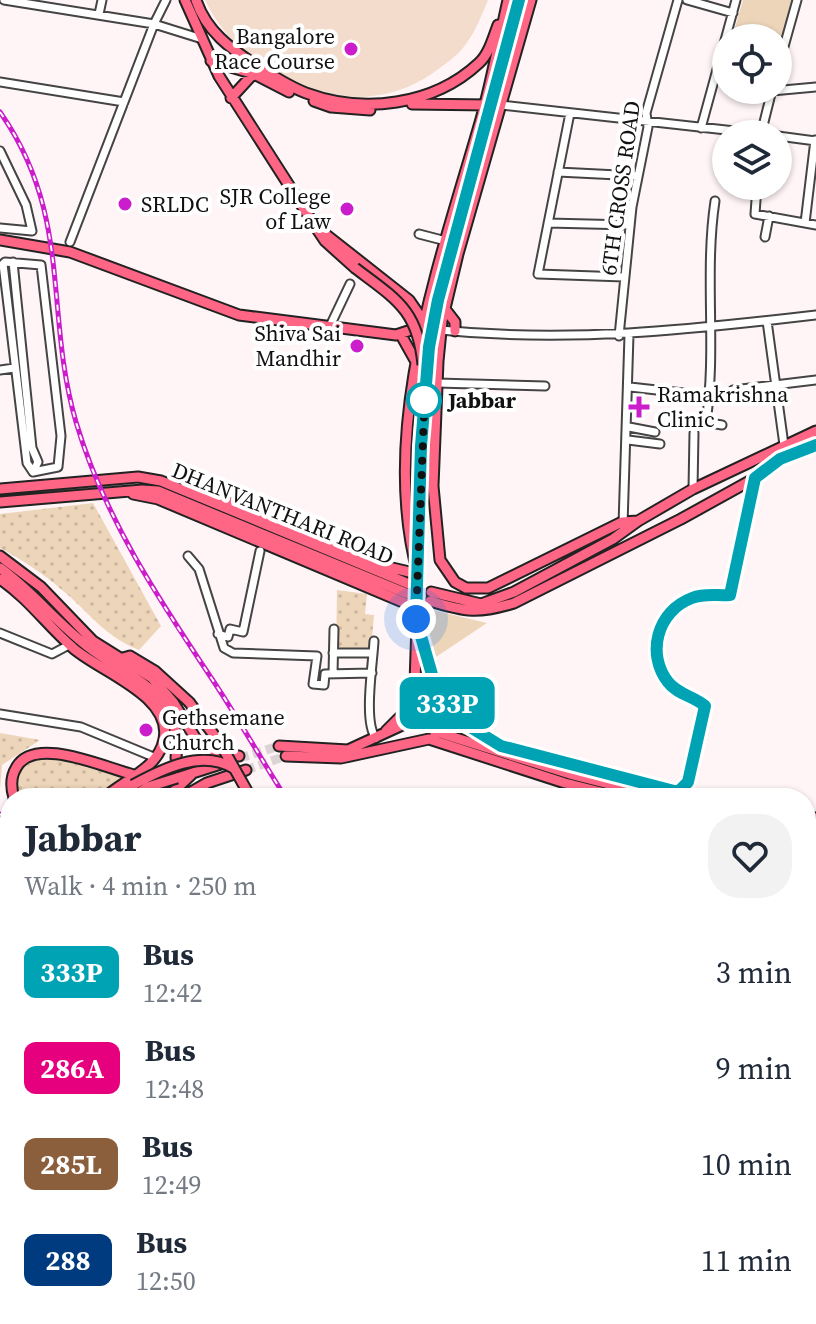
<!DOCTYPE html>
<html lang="en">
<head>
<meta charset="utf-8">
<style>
	:root { --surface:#fff; --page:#f2f2f3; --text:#1f2937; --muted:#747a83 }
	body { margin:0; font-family:"Source Serif 4",serif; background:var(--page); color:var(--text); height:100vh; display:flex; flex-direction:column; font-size:30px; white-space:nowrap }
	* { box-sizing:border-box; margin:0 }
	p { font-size:26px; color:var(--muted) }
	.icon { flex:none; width:44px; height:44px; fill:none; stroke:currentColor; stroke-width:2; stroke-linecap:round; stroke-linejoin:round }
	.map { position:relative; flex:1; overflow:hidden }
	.details { position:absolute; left:0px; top:788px; width:816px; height:536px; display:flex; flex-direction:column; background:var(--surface); border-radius:32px 32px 0 0; box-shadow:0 2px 6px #0004 }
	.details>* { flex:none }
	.badge { padding:0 16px; border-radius:12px; font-size:28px; line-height:52px }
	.tools { position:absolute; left:712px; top:24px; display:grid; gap:16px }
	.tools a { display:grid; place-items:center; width:80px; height:80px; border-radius:50%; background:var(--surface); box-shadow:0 2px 6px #0004; font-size:40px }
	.you { position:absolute; width:40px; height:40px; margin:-20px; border:6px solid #fff; border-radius:50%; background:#1a73e8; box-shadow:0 0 0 12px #1a73e833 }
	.map>.badge { position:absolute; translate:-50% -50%; box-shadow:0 0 0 4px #fff }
	.round { display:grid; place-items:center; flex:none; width:84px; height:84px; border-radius:32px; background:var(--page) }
	.summary { display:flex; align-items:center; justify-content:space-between; height:136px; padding:0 24px }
	h1 { font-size:38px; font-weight:700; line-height:60px }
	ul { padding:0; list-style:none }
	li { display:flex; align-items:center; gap:24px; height:96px; padding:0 24px }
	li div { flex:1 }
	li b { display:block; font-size:30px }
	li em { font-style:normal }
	li .badge { min-width:88px; font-weight:700; text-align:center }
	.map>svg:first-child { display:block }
</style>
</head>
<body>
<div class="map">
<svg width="816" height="1324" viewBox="0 0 816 1324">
	<defs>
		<pattern id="grass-dots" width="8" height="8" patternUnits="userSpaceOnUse" patternTransform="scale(2)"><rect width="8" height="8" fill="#edd5ba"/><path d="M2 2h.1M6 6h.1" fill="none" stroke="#cab69f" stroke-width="1.8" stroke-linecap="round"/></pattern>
	</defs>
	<rect width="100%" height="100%" fill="#fff5f6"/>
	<path fill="url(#grass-dots)" d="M 93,503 L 161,626 L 139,650 C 104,636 90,613 62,590 C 43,573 22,560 0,548 L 0,514 Z
		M 337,590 L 367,594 L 365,614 L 374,615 L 371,650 L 336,650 Z
		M 0,733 L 40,740 L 2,765 L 0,789 Z
		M 54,756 L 121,777 L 95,798 L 19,798 C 8,768 30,760 54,756 Z"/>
	<path fill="#edd5ba" d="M 743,0 L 792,0 L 778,52 L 778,38 L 732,38 Z
		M 424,608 L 487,623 L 436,657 L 434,664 L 423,626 Z"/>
	<path fill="#f4dccd" d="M 205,0 L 488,0 C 482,15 475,32 466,44 C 458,56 445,64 433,73 C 355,128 244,82 205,0 Z"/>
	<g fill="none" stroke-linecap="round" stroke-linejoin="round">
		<path stroke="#dbd3d4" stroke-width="9" stroke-dasharray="9 4.5" stroke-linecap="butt" d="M 240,758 L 279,746
			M 246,770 L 286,756"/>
		<defs>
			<path id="minor" d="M 4,0 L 154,24 L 199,38
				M 687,0 L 733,13
				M 99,14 L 102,0
				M 778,68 L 797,0
				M 0,82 L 124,102
				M 772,91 L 816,87
				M 501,105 L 762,134
				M 570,113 L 538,274 L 624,277
				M 701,128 L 736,0
				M 761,134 L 772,90
				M 778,136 L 816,141
				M 0,151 L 26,205 L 32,231 L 0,228
				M 558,172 L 638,176
				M 757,186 L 755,214 L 816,225
				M 548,223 L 630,225
				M 805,223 L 815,140
				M 419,234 L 446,241
				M 765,237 L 769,216
				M 70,242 L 154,24 L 166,0
				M 5,262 L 41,265 L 61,436 L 58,467 L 33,472 L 27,463 L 3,264 Z
				M 13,262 L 32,448 L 38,462 L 33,472
				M 767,321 L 784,445
				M 330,326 L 350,284
				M 440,330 C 569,343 688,330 816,315
				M 619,336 L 632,207 L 648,127 L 646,113 L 678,0
				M 0,370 L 14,368
				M 437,383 L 545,386
				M 630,387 L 710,396
				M 733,390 L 816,380
				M 674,417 L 722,425
				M 706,422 C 717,348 704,274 715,201
				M 629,427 L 655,432
				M 628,440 L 660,444
				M 693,489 L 694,433
				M 623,525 L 629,335
				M 188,556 L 199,569 L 224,648 L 233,653 L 317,656 L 313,684 L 324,685 L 325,674 L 372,673
				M 0,633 L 52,654 L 69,645
				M 218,634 L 228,637 L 230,629 L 243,632 L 260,551
				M 374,641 C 373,663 363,723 376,738
				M 333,653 L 373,653
				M 333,674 L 334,629
				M 0,714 L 81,727 L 156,758
				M 0,961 L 10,963
				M 0,995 L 10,994
				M 0,1097 L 10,1099
				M 0,1122 L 10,1124
				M 0,1163 L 10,1167
				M 0,1213 L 10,1216
				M 806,1272 L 816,1278
				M 0,1278 L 10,1249
				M 0,1311 L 19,1324
				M 100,1324 L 103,1314
				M 158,1324 L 161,1314
				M 216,1324 L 220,1314
				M 246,1324 L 249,1314
				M 273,1324 L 276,1314
				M 337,1324 L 340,1314
				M 370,1324 L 372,1314
				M 455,1324 L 458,1314
				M 497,1324 L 500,1314"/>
			<path id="major" d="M 185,0 L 219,76 L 315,226 L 409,300 L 420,316 L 421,324
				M 196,0 C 206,31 231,49 257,66 C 273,76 288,86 306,93 C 363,114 433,106 479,63 C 489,54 493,38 498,25
				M 531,0 L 458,254 L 442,321 L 438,361 L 433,486 L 440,560 L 455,582 L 466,588 L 488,588 L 622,522 L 638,521
				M 211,61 L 254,74 L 289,92
				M 231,98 L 256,71
				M 314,101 L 331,107 L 370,110
				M 412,104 L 489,105
				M 317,229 L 325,241 L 355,268
				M 0,240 L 70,252 L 239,315 L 396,335 L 420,327
				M 445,309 L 455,322 L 455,331
				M 401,335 L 415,360
				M 194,488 L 375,564 L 418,574
				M 0,489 L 138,477 L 161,481 L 409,584
				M 133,494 L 158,499 L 417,608
				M 0,502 L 142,490 L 158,491 L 408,594
				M 0,556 L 41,587 L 93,641 L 152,678 L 173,702 L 201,747 L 215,754 L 239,756
				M 0,568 C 32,591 56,622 87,646 C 130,680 183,690 176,758
				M 418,574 C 378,428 441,259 481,119 C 492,80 499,40 508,0
				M 0,579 C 28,598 47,625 72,647 C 96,670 173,695 164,739 C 159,768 124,780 104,798
				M 431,592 L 481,604 L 514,592 L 613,539 L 638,521 L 693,489 L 816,431
				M 430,601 C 466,612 478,614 514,603 L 681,519 L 766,472 L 780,459 L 816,445
				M 123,658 L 130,656 L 155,671 L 189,702
				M 419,712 L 415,683 L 425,389
				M 386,731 L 402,715 L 414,687
				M 437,732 L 573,775 L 664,798
				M 279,746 L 348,750 L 411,721 L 424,710 L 433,713 L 439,720 L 435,734
				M 286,756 L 341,758 L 429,739 L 565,783 L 625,798
				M 177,778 L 227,762
				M 14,798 C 11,788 10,778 16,768 C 34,734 105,768 134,775
				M 117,798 L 133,785
				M 158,798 L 174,791 L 191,775
				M 181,798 L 207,783 L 246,770
				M 806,817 L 816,818
				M 806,832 L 816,834
				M 47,1324 L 51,1314
				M 59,1324 L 63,1314
				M 73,1324 L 76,1314
				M 81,1324 L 86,1314"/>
		</defs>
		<use href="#minor" stroke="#444" stroke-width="11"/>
		<use href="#major" stroke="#222" stroke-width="13"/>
		<use href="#minor" stroke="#fff" stroke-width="7"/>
		<use href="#major" stroke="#ff6584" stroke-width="9"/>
		<defs>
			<path id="rail" d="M 0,112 C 73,216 44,312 76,422 C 104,517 158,598 212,679 C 238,718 261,759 286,798
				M 0,814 L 10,820
				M 806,1049 L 816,1053
				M 806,1095 L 816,1099
				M 806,1146 L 816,1151
				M 806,1165 L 816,1167
				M 806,1198 L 816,1201"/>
		</defs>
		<use href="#rail" stroke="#cb1dcc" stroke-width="5"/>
		<use href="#rail" stroke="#fff" stroke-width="2" stroke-dasharray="6" stroke-linecap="butt"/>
		<defs>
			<path id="major-bridge" d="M 355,268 C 396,299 418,310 423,365
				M 425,389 L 438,300 L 519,0
				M 189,702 L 220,743 L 251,798
				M 133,785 C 162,769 202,749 233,768
				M 131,798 L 148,787 L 177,778"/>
		</defs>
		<use href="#major-bridge" stroke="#222" stroke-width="13" stroke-linecap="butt"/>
		<use href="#major-bridge" stroke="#ff6584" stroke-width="9"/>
	</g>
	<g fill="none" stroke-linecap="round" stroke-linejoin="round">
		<defs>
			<path id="line" d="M 519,0 L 438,300 L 429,347 L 421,446 L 416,619 L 435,685 L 462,722 L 501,746 L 678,792 L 688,782 L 705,706 C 694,696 678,695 668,682 C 646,654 657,611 692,598 C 705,593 717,596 730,595 L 755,478 L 780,459 L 816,445"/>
		</defs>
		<use href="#line" stroke="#fff" stroke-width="18"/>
		<use href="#line" stroke="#00a3b4" stroke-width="12"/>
		<path stroke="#111" stroke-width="8" stroke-dasharray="0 14.4" d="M 416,619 L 425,389 L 424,400"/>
	</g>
	<g fill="#cb1dcc" stroke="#fff" stroke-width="3">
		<circle cx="351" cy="49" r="8"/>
		<circle cx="125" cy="204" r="8"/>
		<circle cx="347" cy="209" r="8"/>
		<circle cx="357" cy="346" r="8"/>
		<path d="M635 395h8v8h8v8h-8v8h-8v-8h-8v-8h8z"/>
		<circle cx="146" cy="730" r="8"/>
	</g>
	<circle fill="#fff" stroke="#00a3b4" stroke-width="4" cx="424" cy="400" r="16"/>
	<g text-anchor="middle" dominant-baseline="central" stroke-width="8" stroke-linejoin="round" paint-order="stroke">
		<g font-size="22" fill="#111" stroke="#fff" text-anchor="end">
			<text x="335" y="36">Bangalore<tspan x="335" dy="25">Race Course</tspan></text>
			<text x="331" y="196">SJR College<tspan x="331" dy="25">of Law</tspan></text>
			<text x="141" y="204" text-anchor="start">SRLDC</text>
			<text x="341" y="333">Shiva Sai<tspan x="341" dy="25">Mandhir</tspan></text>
			<text x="657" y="394" text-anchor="start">Ramakrishna<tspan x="657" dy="25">Clinic</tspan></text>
			<text x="162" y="717" text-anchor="start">Gethsemane<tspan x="162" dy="25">Church</tspan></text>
		</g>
		<g font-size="22" fill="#111" stroke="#fff">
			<text transform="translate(620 188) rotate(-82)">6TH CROSS ROAD</text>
			<text transform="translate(283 513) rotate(22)">DHANVANTHARI ROAD</text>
		</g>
		<g font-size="22" font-weight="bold" fill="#111" stroke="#fff" text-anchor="start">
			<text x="448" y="400">Jabbar</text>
		</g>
	</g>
</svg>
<div class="tools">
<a><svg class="icon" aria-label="locate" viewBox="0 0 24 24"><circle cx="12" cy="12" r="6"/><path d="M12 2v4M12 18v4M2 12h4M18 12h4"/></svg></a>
<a><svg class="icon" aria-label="layers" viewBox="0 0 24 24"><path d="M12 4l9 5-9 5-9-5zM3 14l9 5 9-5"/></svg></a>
</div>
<div class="you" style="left:416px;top:619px"></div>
<b class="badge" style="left:447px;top:703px;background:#00a3b4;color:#fff">333P</b>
<section class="details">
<div class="summary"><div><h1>Jabbar</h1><p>Walk · 4 min · 250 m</p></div><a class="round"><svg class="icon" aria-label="heart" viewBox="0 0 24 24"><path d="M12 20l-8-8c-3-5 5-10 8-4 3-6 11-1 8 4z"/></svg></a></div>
<ul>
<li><span class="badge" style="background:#00a3b4;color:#fff">333P</span><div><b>Bus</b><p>12:42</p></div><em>3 min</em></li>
<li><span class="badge" style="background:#e6007e;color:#fff">286A</span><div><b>Bus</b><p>12:48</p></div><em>9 min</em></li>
<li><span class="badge" style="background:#8b5e3c;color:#fff">285L</span><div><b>Bus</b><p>12:49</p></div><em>10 min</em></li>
<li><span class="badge" style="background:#003b80;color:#fff">288</span><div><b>Bus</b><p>12:50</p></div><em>11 min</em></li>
</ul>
</section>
</div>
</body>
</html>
